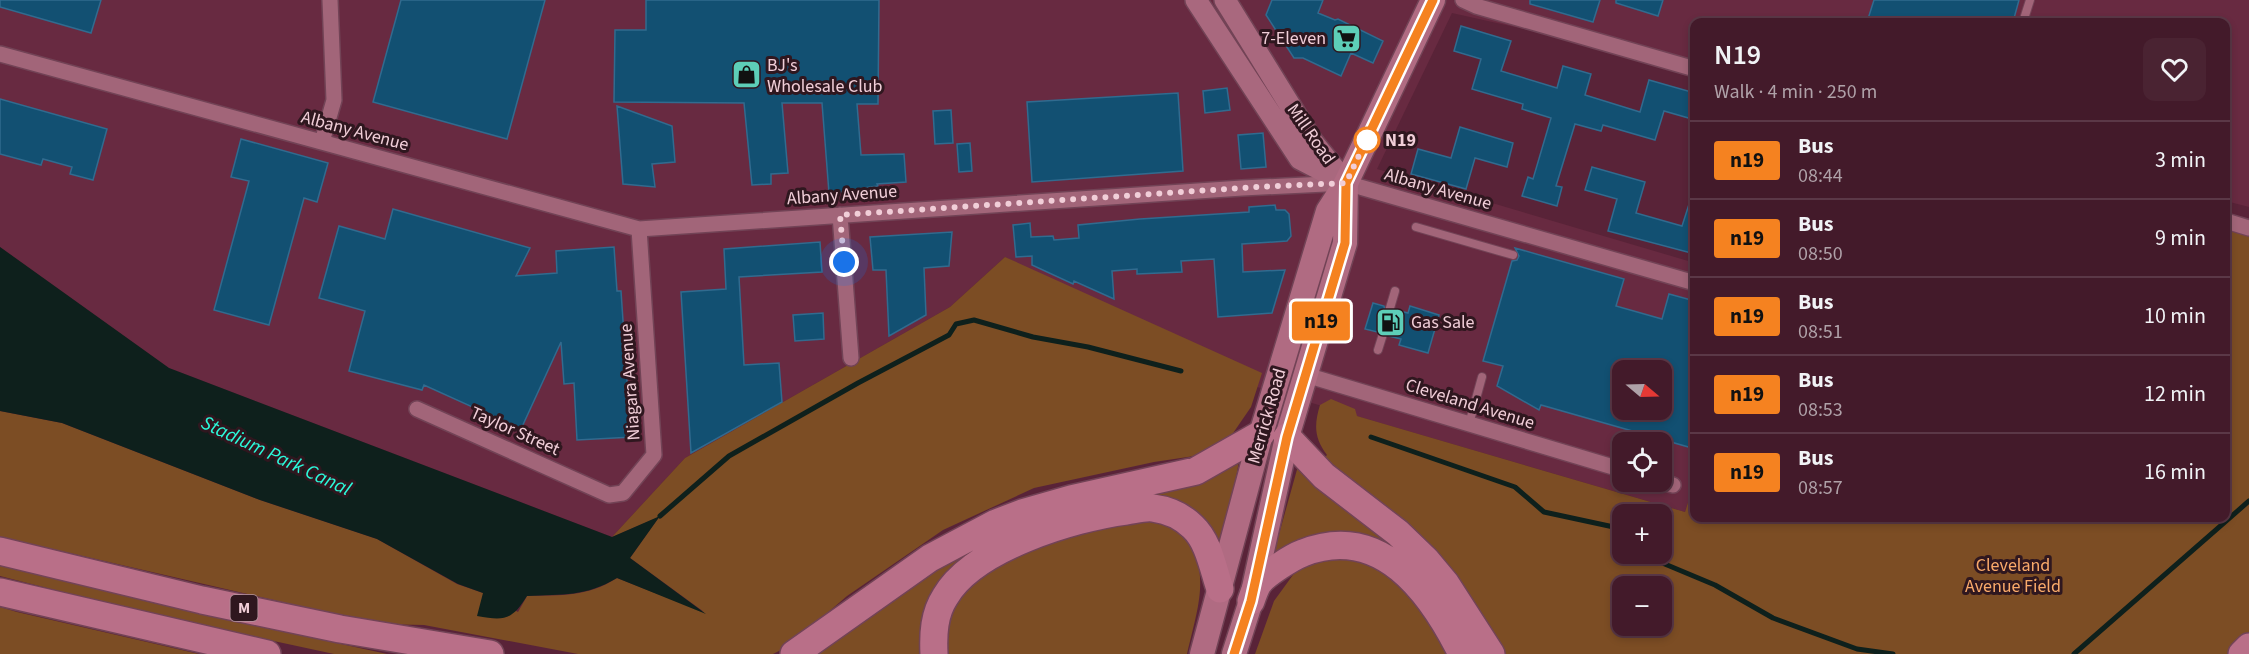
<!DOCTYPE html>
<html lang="en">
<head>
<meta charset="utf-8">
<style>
	:root { --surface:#431a2a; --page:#4a2332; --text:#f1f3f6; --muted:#afa1a8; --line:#5b3847 }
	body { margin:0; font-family:"Source Sans 3",sans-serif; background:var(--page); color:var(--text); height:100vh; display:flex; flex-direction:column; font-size:22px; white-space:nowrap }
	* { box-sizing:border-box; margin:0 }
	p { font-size:20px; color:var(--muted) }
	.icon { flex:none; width:33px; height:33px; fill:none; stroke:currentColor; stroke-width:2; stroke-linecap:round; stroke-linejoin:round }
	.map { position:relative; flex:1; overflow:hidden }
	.side { position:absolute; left:1690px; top:18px; width:540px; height:504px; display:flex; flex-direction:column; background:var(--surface); border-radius:12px; box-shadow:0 3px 9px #0003,0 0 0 2px var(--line) }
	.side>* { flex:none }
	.badge { padding:0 12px; border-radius:4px; font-size:21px; line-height:39px }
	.needle { width:39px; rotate:109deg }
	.buttons { position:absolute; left:1612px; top:360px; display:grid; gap:12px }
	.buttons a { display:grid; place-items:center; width:60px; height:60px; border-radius:12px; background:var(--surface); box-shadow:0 3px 9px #0003,0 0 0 2px var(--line); font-size:30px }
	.you { position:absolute; width:30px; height:30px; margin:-15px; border:4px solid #fff; border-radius:50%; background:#1a73e8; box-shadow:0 0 0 9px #1a73e833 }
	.map>.badge { position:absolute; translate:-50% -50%; box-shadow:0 0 0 3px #fff }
	.round { display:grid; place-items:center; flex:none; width:63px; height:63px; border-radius:12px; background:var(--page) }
	.overview { display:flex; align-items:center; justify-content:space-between; height:102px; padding:0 24px }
	h1 { font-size:28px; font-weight:600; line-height:45px }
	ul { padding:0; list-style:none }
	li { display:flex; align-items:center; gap:18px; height:78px; padding:0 24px; border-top:2px solid var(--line) }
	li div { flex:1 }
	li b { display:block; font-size:22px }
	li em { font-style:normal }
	li .badge { min-width:66px; font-weight:700; text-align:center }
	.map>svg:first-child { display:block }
</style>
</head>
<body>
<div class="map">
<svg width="2249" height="654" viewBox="0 0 2249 654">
	<rect width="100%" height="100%" fill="#592338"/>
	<path fill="#682a41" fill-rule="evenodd" d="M 0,0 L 2249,0 L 2249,207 L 2226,201 L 2226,22 L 1695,22 L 1695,67 L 1452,13 L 1377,169 L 1695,263 L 1695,480 L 1685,512 L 1247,384 L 1005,257 L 950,307 L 685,458 L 612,537 L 169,368 L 0,247 ZM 1623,370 L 1662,370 L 1662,410 L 1623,410 ZM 1623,442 L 1662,442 L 1662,482 L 1623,482 Z"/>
	<path fill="#7c4d24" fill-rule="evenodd" d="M 2226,230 L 2249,236 L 2249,639 L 2235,654 L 1501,654 L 1321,461 L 1327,455 C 1314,438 1314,425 1320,405 L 1331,399 L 1355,409 L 1357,416 L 1685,512 L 1695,480 L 1695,518 L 2226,518 ZM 1623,514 L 1662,514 L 1662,554 L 1623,554 ZM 1623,586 L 1662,586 L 1662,626 L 1623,626 Z
		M 1005,257 L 1262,373 L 1251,407 L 1229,439 L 1201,455 L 1154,462 L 1034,488 L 943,530 L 847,596 L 789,646 L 773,654 L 578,654 L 424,625 L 377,624 L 0,537 L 0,411 L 62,423 L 260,500 L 377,539 L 457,584 L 483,593 L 518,612 L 527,596 C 562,595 587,597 617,578 L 704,612 L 630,558 L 659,517 L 612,537 L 685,458 L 950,307 Z
		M 1239,461 L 1224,546 L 1143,502 L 951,577 L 926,654 L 811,654 L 847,627 L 986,538 Z
		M 1298,466 L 1421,565 L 1402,560 L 1280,556 L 1276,552 L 1276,545 Z
		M 1136,517 L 1188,529 C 1209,581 1199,602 1187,654 L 942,654 L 942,627 L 956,597 L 984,570 L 1077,532 Z
		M 1357,553 L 1394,572 L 1456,654 L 1255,654 L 1274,601 L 1298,568 L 1314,556 Z
		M 0,564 L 153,603 L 387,654 L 334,654 L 149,614 L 0,576 Z
		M 0,607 L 17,612 L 199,654 L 0,654 Z"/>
	<path fill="#0e201c" d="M 0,247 L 169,368 L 612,537 L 660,516 L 630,558 L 706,614 L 617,578 C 585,597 563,594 527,596 C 512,620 505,621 477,616 L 483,593 L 458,584 L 377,539 L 260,500 L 62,423 L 0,411 Z"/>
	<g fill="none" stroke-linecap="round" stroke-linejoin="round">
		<path stroke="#0e201c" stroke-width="5" d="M 1371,437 L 1515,487 L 1544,512 L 1623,529
			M 660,516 L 729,456 L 858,383 L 949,335 L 956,324 L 974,320 L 1033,337 L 1088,347 L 1181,371
			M 1651,554 L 1660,562 L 1715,585 L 1773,618 L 1857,649 L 1893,654
			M 2074,654 L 2249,501"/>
	</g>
	<path fill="#125072" stroke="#316b8f" stroke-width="1.5" fill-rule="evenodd" d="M 0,0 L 101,0 L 91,33 L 0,7 Z
		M 401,0 L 545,0 L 507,139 L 373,102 Z
		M 646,0 L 879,0 L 878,104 L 857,104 L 861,155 L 904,154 L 906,182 L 877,184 L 878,186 L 863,188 L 864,190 L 829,193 L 822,103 L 782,103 L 788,173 L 771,174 L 771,184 L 752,185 L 744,103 L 614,102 L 615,30 L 646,30 Z
		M 1272,0 L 1323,0 L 1318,13 L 1335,20 L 1338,19 L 1383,41 L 1373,63 L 1351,53 L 1341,76 L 1303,58 L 1294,58 L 1266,15 Z
		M 1530,0 L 1600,0 L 1593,22 L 1530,4 Z
		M 1616,0 L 1663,0 L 1658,16 L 1616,3 Z
		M 1874,0 L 2019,0 L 2013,22 L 1867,22 Z
		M 1461,26 L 1511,41 L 1501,71 L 1557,88 L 1563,66 L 1591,74 L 1585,95 L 1640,112 L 1649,80 L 1695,93 L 1695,110 L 1692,119 L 1664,111 L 1655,140 L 1603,125 L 1601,131 L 1575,124 L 1556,186 L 1562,187 L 1557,206 L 1522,196 L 1528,177 L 1533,179 L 1551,118 L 1522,109 L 1523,104 L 1472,89 L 1481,59 L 1454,51 Z
		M 1227,88 L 1230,110 L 1205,113 L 1203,91 Z
		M 1178,93 L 1183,171 L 1032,182 L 1027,102 Z
		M 0,99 L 107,129 L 93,180 L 70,174 L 72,167 L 43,159 L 41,165 L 0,154 Z
		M 617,106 L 672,126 L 675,162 L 652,164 L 655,187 L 623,184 Z
		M 951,110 L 953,143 L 935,144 L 933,111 Z
		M 1460,127 L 1513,143 L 1507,167 L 1475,158 L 1466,189 L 1411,174 L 1418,149 L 1451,158 Z
		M 1263,133 L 1266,167 L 1241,169 L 1238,135 Z
		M 241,139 L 328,163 L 317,202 L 304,198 L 269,325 L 214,310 L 249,181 L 231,177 Z
		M 970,143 L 972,171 L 959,172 L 957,144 Z
		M 1592,167 L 1645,182 L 1636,213 L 1682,226 L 1692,195 L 1695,196 L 1695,254 L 1608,231 L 1617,199 L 1585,190 Z
		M 1275,205 L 1276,210 L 1285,210 L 1289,214 L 1291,236 L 1287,241 L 1242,244 L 1243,272 L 1285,270 L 1272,313 L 1218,317 L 1214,259 L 1181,261 L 1182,272 L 1137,274 L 1137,269 L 1112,271 L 1114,299 L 1074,281 L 1073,284 L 1032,265 L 1032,256 L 1016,257 L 1013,225 L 1030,223 L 1031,237 L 1053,236 L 1054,240 L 1079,238 L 1078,225 L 1140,219 L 1249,212 L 1249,207 Z
		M 393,209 L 530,248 L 516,276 L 557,273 L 556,251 L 614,247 L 617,291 L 621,291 L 628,395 L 631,395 L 633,437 L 577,440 L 574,383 L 564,384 L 561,342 L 521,429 L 424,385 L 422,390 L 349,371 L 365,311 L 319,298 L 339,226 L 385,239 Z
		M 952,232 L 949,266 L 924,268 L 926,315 L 889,336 L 886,270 L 873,270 L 870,237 Z
		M 820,242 L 822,272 L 739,277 L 744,365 L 779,363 L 782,402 L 691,453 L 681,292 L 726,289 L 724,249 Z
		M 1515,248 L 1624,279 L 1616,306 L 1662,319 L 1669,294 L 1695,301 L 1695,437 L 1692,448 L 1541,405 L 1539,410 L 1497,386 L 1503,366 L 1483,361 L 1512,261 L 1517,260 L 1519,256 ZM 1623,370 L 1662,370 L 1662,410 L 1623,410 Z
		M 1373,303 L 1384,306 L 1385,312 L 1389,314 L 1396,310 L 1408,313 L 1410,306 L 1439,315 L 1428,353 L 1399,345 L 1401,339 L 1389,336 L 1385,329 L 1381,328 L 1377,332 L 1365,329 Z
		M 823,313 L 824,339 L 795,341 L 793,315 Z"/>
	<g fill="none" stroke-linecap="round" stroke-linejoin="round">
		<defs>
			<path id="lane" d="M 2023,22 L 2030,0
				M 1416,227 L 1513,255
				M 1390,308 L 1395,291
				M 1378,350 L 1383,334
				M 1469,424 L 1482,377"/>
			<path id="street" d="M 1463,0 L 1476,6 L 1695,69
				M 0,54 L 639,229 L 1242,188 L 1346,183 L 1695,283
				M 322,142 L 334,100 L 330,0
				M 840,215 L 851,358
				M 2226,221 L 2249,228
				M 1306,375 L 1623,470
				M 417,409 L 609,495 L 623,493 L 654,455 L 639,229
				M 1661,482 L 1673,485"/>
			<path id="secondary" d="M 1196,0 L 1300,159 L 1346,183
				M 1225,0 L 1312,141 L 1342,178"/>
			<path id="primary" d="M 1202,654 L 1261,434 L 1328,211 L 1346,183 L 1433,0
				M 1234,654 L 1251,601 L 1287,437 L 1345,243 L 1346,183"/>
			<path id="highway" d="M 1287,437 L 1324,476 L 1398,533 L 1426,560 L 1446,584 L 1491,654
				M 0,551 L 202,600 L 340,629 L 490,654
				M 0,592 L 267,654
				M 1251,601 C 1253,595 1255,589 1258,584 C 1264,575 1292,557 1303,553 C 1381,522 1431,592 1462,654
				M 794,654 L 930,558 L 996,523 L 1022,513 L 1071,499 L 1196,471 L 1261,434
				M 934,654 C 933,634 934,614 945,597 C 973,548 1073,518 1126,511 C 1134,510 1144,507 1153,508 C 1168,510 1182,516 1193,527 C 1209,542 1213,569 1220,589
				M 2242,654 L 2249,647"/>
		</defs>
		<use href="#lane" stroke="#724356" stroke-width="10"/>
		<use href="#street" stroke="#724356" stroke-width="18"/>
		<use href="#secondary" stroke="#724356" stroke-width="24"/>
		<use href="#primary" stroke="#724356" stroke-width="27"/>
		<use href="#highway" stroke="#724356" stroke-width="30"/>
		<use href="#lane" stroke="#a26579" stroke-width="8"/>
		<use href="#street" stroke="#a26579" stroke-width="15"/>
		<use href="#secondary" stroke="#a9687e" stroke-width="21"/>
		<use href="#primary" stroke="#b06b82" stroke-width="24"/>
		<use href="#highway" stroke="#b96f88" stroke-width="27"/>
	</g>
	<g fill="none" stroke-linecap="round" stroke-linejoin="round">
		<defs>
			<path id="line" d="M 1234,654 L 1251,601 L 1287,437 L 1345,243 L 1346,183 L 1433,0"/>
		</defs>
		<use href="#line" stroke="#fff" stroke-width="14"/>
		<use href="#line" stroke="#f58220" stroke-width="9"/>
		<path stroke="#f1ced8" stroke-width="6" stroke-dasharray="0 10.8" d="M 844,262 L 840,215 L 1256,187 L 1346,183 L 1370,132 L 1367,140"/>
	</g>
	<defs>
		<symbol id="supermarket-square" viewBox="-11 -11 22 22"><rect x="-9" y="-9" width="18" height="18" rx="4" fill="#5dceb8" stroke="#2f171f"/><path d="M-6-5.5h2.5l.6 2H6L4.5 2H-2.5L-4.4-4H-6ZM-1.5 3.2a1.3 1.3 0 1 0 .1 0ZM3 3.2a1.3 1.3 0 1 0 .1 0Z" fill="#111"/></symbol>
		<symbol id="shop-square" viewBox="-11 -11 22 22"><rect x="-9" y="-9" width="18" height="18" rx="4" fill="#5dceb8" stroke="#2f171f"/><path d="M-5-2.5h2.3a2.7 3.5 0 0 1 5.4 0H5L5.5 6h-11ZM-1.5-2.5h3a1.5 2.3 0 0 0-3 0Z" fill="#111"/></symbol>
		<symbol id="fuel-square" viewBox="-11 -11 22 22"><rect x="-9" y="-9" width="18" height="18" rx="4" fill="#5dceb8" stroke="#2f171f"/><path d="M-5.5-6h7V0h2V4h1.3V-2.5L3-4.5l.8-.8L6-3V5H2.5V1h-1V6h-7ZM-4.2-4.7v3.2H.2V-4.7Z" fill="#111"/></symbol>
	</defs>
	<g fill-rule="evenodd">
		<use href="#supermarket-square" x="1330" y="22" width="33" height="33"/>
		<use href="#shop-square" x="730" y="58" width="33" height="33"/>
		<use href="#fuel-square" x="1374" y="306" width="33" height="33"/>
	</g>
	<circle fill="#fff" stroke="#f58220" stroke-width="3" cx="1367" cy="140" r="12"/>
	<g text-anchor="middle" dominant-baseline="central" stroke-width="6" stroke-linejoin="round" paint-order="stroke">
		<rect fill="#2f171f" stroke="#b797a0" stroke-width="1.5" x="230.5" y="595" width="27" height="26" rx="4.5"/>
		<g font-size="16" font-weight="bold" fill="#f1ced8">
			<text x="244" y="608">M</text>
		</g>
		<g font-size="18" fill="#f1ced8" stroke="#2f171f" text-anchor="start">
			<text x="1326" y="38" text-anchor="end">7-Eleven</text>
			<text x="767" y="65">BJ's<tspan x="767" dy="21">Wholesale Club</tspan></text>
			<text x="1411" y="322">Gas Sale</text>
		</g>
		<g font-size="18" fill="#f1ced8" stroke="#2f171f">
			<text transform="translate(355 131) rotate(15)">Albany Avenue</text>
			<text transform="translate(1311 134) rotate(55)">Mill Road</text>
			<text transform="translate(1438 189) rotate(16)">Albany Avenue</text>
			<text transform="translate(842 195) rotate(-4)">Albany Avenue</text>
			<text transform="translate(630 382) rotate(-94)">Niagara Avenue</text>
			<text transform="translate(1470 404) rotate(17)">Cleveland Avenue</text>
			<text transform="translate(1267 416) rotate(-74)">Merrick Road</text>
			<text transform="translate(515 431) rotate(24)">Taylor Street</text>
		</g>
		<g font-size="18" font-weight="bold" fill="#f1ced8" stroke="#2f171f" text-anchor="start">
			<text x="1385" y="140">N19</text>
		</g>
		<g font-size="18" fill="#faaa6a" stroke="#2f171f">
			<text x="2013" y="565">Cleveland<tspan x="2013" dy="21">Avenue Field</tspan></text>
		</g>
		<g font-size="20" font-style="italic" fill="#2bf9da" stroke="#2f171f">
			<text transform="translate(276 456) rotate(25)">Stadium Park Canal</text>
		</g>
	</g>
</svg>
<div class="buttons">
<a><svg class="needle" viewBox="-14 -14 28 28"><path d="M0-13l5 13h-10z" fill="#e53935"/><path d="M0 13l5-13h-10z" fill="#afa1a8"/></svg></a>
<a><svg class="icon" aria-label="locate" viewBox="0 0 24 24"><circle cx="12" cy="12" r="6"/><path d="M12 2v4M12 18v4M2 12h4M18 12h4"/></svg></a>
<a>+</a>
<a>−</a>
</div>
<div class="you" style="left:844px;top:262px"></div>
<b class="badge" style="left:1321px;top:321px;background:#f58220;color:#111">n19</b>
<section class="side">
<div class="overview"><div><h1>N19</h1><p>Walk · 4 min · 250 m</p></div><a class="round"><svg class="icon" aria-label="heart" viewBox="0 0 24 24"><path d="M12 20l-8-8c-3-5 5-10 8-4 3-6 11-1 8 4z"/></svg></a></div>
<ul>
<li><span class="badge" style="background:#f58220;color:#111">n19</span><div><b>Bus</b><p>08:44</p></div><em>3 min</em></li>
<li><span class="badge" style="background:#f58220;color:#111">n19</span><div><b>Bus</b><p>08:50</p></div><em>9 min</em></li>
<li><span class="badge" style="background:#f58220;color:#111">n19</span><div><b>Bus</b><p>08:51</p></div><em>10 min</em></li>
<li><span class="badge" style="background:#f58220;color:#111">n19</span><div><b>Bus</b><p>08:53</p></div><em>12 min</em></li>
<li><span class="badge" style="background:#f58220;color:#111">n19</span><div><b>Bus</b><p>08:57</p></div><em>16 min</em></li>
</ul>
</section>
</div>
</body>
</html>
